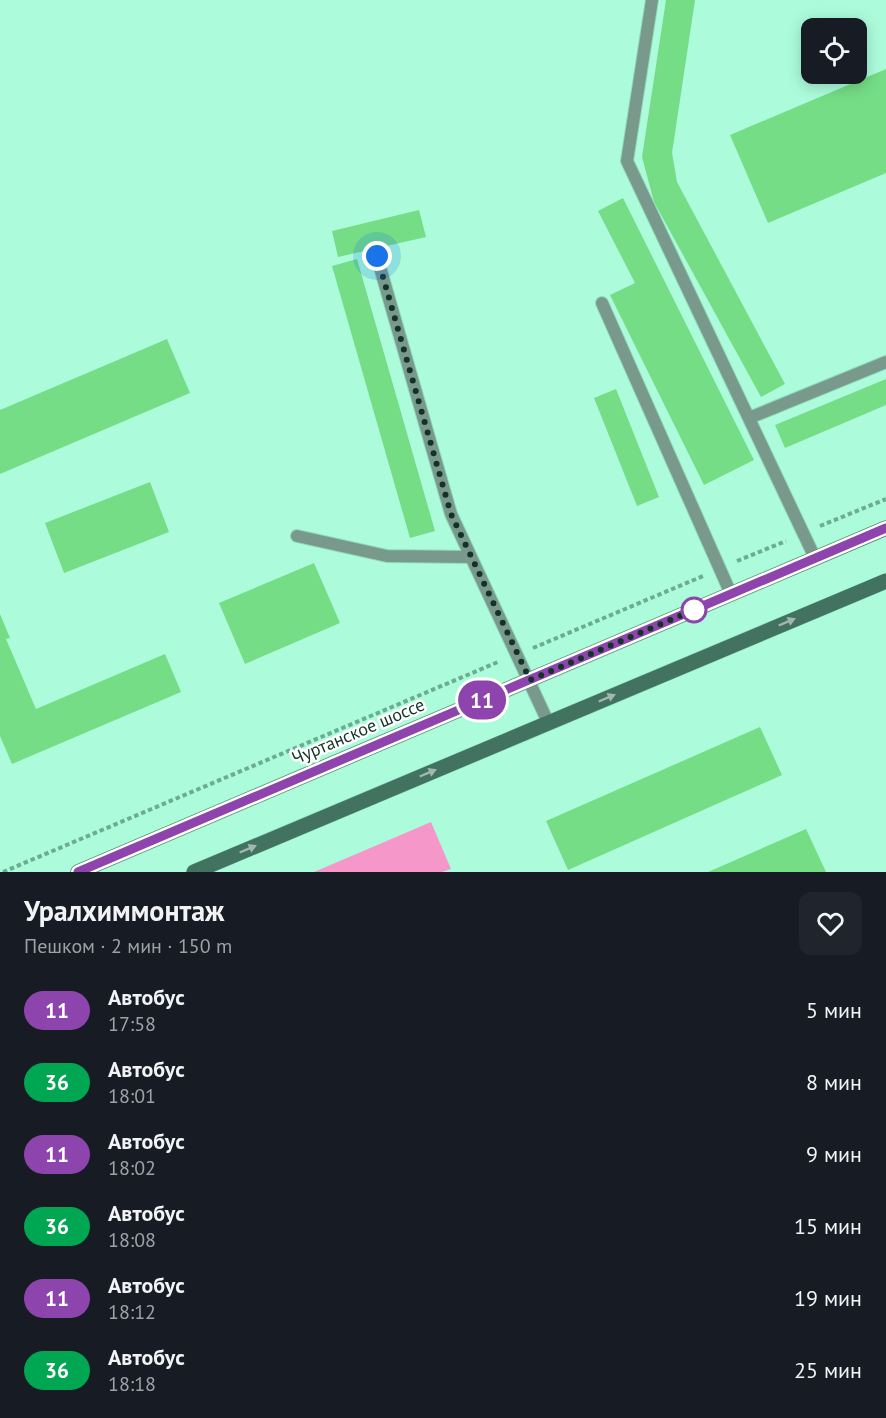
<!DOCTYPE html>
<html lang="ru">
<head>
<meta charset="utf-8">
<style>
	:root { --surface:#171b24; --page:#20242c; --text:#f1f3f6; --muted:#9ea1a6 }
	body { margin:0; font-family:"PT Sans",sans-serif; background:var(--page); color:var(--text); height:100vh; display:flex; flex-direction:column; font-size:22px; white-space:nowrap }
	* { box-sizing:border-box; margin:0 }
	p { font-size:20px; color:var(--muted) }
	.icon { flex:none; width:33px; height:33px; fill:none; stroke:currentColor; stroke-width:2; stroke-linecap:round; stroke-linejoin:round }
	.map { position:relative; height:872px; overflow:hidden }
	.side { display:flex; flex-direction:column; background:var(--surface); flex:1 }
	.side>* { flex:none }
	.badge { padding:0 12px; border-radius:20px; font-size:21px; line-height:39px }
	.fabs { position:absolute; left:801px; top:18px; display:grid; gap:12px }
	.fabs a { display:grid; place-items:center; width:66px; height:66px; border-radius:12px; background:var(--surface); box-shadow:0 3px 15px #0003; font-size:30px }
	.you { position:absolute; width:30px; height:30px; margin:-15px; border:4px solid #fff; border-radius:50%; background:#1a73e8; box-shadow:0 0 0 9px #1a73e833 }
	.map>.badge { position:absolute; translate:-50% -50%; box-shadow:0 0 0 3px #fff }
	.round { display:grid; place-items:center; flex:none; width:63px; height:63px; border-radius:12px; background:var(--page) }
	.summary { display:flex; align-items:center; justify-content:space-between; height:102px; padding:0 24px }
	h1 { font-size:28px; font-weight:700; line-height:45px }
	ul { padding:0; list-style:none }
	li { display:flex; align-items:center; gap:18px; height:72px; padding:0 24px }
	li div { flex:1 }
	li b { display:block; font-size:22px }
	li em { font-style:normal }
	li .badge { min-width:66px; font-weight:700; text-align:center }
	.map>svg:first-child { display:block }
</style>
</head>
<body>
<div class="map">
<svg width="886" height="872" viewBox="0 0 886 872">
	<rect width="100%" height="100%" fill="#acfcdc"/>
	<path fill="#f598c9" d="M 431,822 L 451,869 L 442,872 L 314,872 Z"/>
	<path fill="#74dd86" d="M 666,0 L 695,0 L 672,153 L 677,182 L 785,384 L 761,397 L 654,202 L 642,157 Z
		M 886,69 L 886,173 L 768,223 L 730,135 Z
		M 623,198 L 754,460 L 704,485 L 610,295 L 635,283 L 598,211 Z
		M 419,210 L 426,237 L 338,257 L 332,231 Z
		M 357,259 L 435,531 L 410,538 L 332,266 Z
		M 167,339 L 190,393 L 0,474 L 0,410 Z
		M 886,379 L 886,405 L 785,448 L 775,425 Z
		M 616,389 L 659,497 L 637,506 L 594,398 Z
		M 150,482 L 169,532 L 64,573 L 45,523 Z
		M 314,563 L 340,623 L 245,664 L 219,603 Z
		M 0,614 L 10,638 L 6,639 L 36,709 L 165,654 L 181,692 L 12,764 L 0,736 Z
		M 760,727 L 782,775 L 568,870 L 546,821 Z
		M 806,829 L 826,872 L 708,872 Z"/>
	<g fill="none" stroke-linecap="round" stroke-linejoin="round">
		<defs>
			<path id="lane" d="M 652,0 L 627,161 L 815,558
				M 377,257 L 451,514 L 548,722
				M 602,303 L 731,594
				M 749,418 L 886,362
				M 297,536 L 387,556 L 471,557"/>
			<path id="secondary" d="M 78,872 L 886,528
				M 194,872 L 886,581"/>
		</defs>
		<use href="#lane" stroke="#90d8bc" stroke-width="14"/>
		<use href="#secondary" stroke="#90d8bc" stroke-width="16"/>
		<path stroke="#6dab93" stroke-width="4" stroke-dasharray="4.5 3" stroke-linecap="butt" d="M 820,526 L 886,499
			M 737,561 L 786,541
			M 533,648 L 703,576
			M 3,872 L 498,662"/>
		<use href="#lane" stroke="#79998c" stroke-width="12"/>
		<use href="#secondary" stroke="#427360" stroke-width="15"/>
	</g>
	<defs><path id="oneway-solid" d="M-6-.8H1V-3.2L6.5 0L1 3.2V.8H-6Z" transform="scale(1.5)"/></defs>
	<g fill="#a0b9b0">
		<use href="#oneway-solid" transform="translate(787 622) rotate(-23)"/>
		<use href="#oneway-solid" transform="translate(607 698) rotate(-23)"/>
		<use href="#oneway-solid" transform="translate(428 773) rotate(-23)"/>
		<use href="#oneway-solid" transform="translate(248 849) rotate(-23)"/>
	</g>
	<g fill="none" stroke-linecap="round" stroke-linejoin="round">
		<defs>
			<path id="line" d="M 78,872 L 886,528"/>
		</defs>
		<use href="#line" stroke="#fff" stroke-width="14"/>
		<use href="#line" stroke="#8e44ad" stroke-width="9"/>
		<path stroke="#113328" stroke-width="6" stroke-dasharray="0 10.8" d="M 377,256 L 451,514 L 530,680 L 694,610"/>
	</g>
	<circle fill="#fff" stroke="#8e44ad" stroke-width="3" cx="694" cy="610" r="12"/>
	<g text-anchor="middle" dominant-baseline="central" stroke-width="5" stroke-linejoin="round" paint-order="stroke">
		<g font-size="18" fill="#113328" stroke="#fff">
			<text transform="translate(358 731) rotate(-23)">Чуртанское шоссе</text>
		</g>
	</g>
</svg>
<div class="fabs">
<a><svg class="icon" aria-label="locate" viewBox="0 0 24 24"><circle cx="12" cy="12" r="6"/><path d="M12 2v4M12 18v4M2 12h4M18 12h4"/></svg></a>
</div>
<div class="you" style="left:377px;top:256px"></div>
<b class="badge" style="left:482px;top:700px;background:#8e44ad;color:#fff">11</b>
</div>
<section class="side">
<div class="summary"><div><h1>Уралхиммонтаж</h1><p>Пешком · 2 мин · 150 m</p></div><a class="round"><svg class="icon" aria-label="heart" viewBox="0 0 24 24"><path d="M12 20l-8-8c-3-5 5-10 8-4 3-6 11-1 8 4z"/></svg></a></div>
<ul>
<li><span class="badge" style="background:#8e44ad;color:#fff">11</span><div><b>Автобус</b><p>17:58</p></div><em>5 мин</em></li>
<li><span class="badge" style="background:#00a651;color:#fff">36</span><div><b>Автобус</b><p>18:01</p></div><em>8 мин</em></li>
<li><span class="badge" style="background:#8e44ad;color:#fff">11</span><div><b>Автобус</b><p>18:02</p></div><em>9 мин</em></li>
<li><span class="badge" style="background:#00a651;color:#fff">36</span><div><b>Автобус</b><p>18:08</p></div><em>15 мин</em></li>
<li><span class="badge" style="background:#8e44ad;color:#fff">11</span><div><b>Автобус</b><p>18:12</p></div><em>19 мин</em></li>
<li><span class="badge" style="background:#00a651;color:#fff">36</span><div><b>Автобус</b><p>18:18</p></div><em>25 мин</em></li>
</ul>
</section>
</body>
</html>
